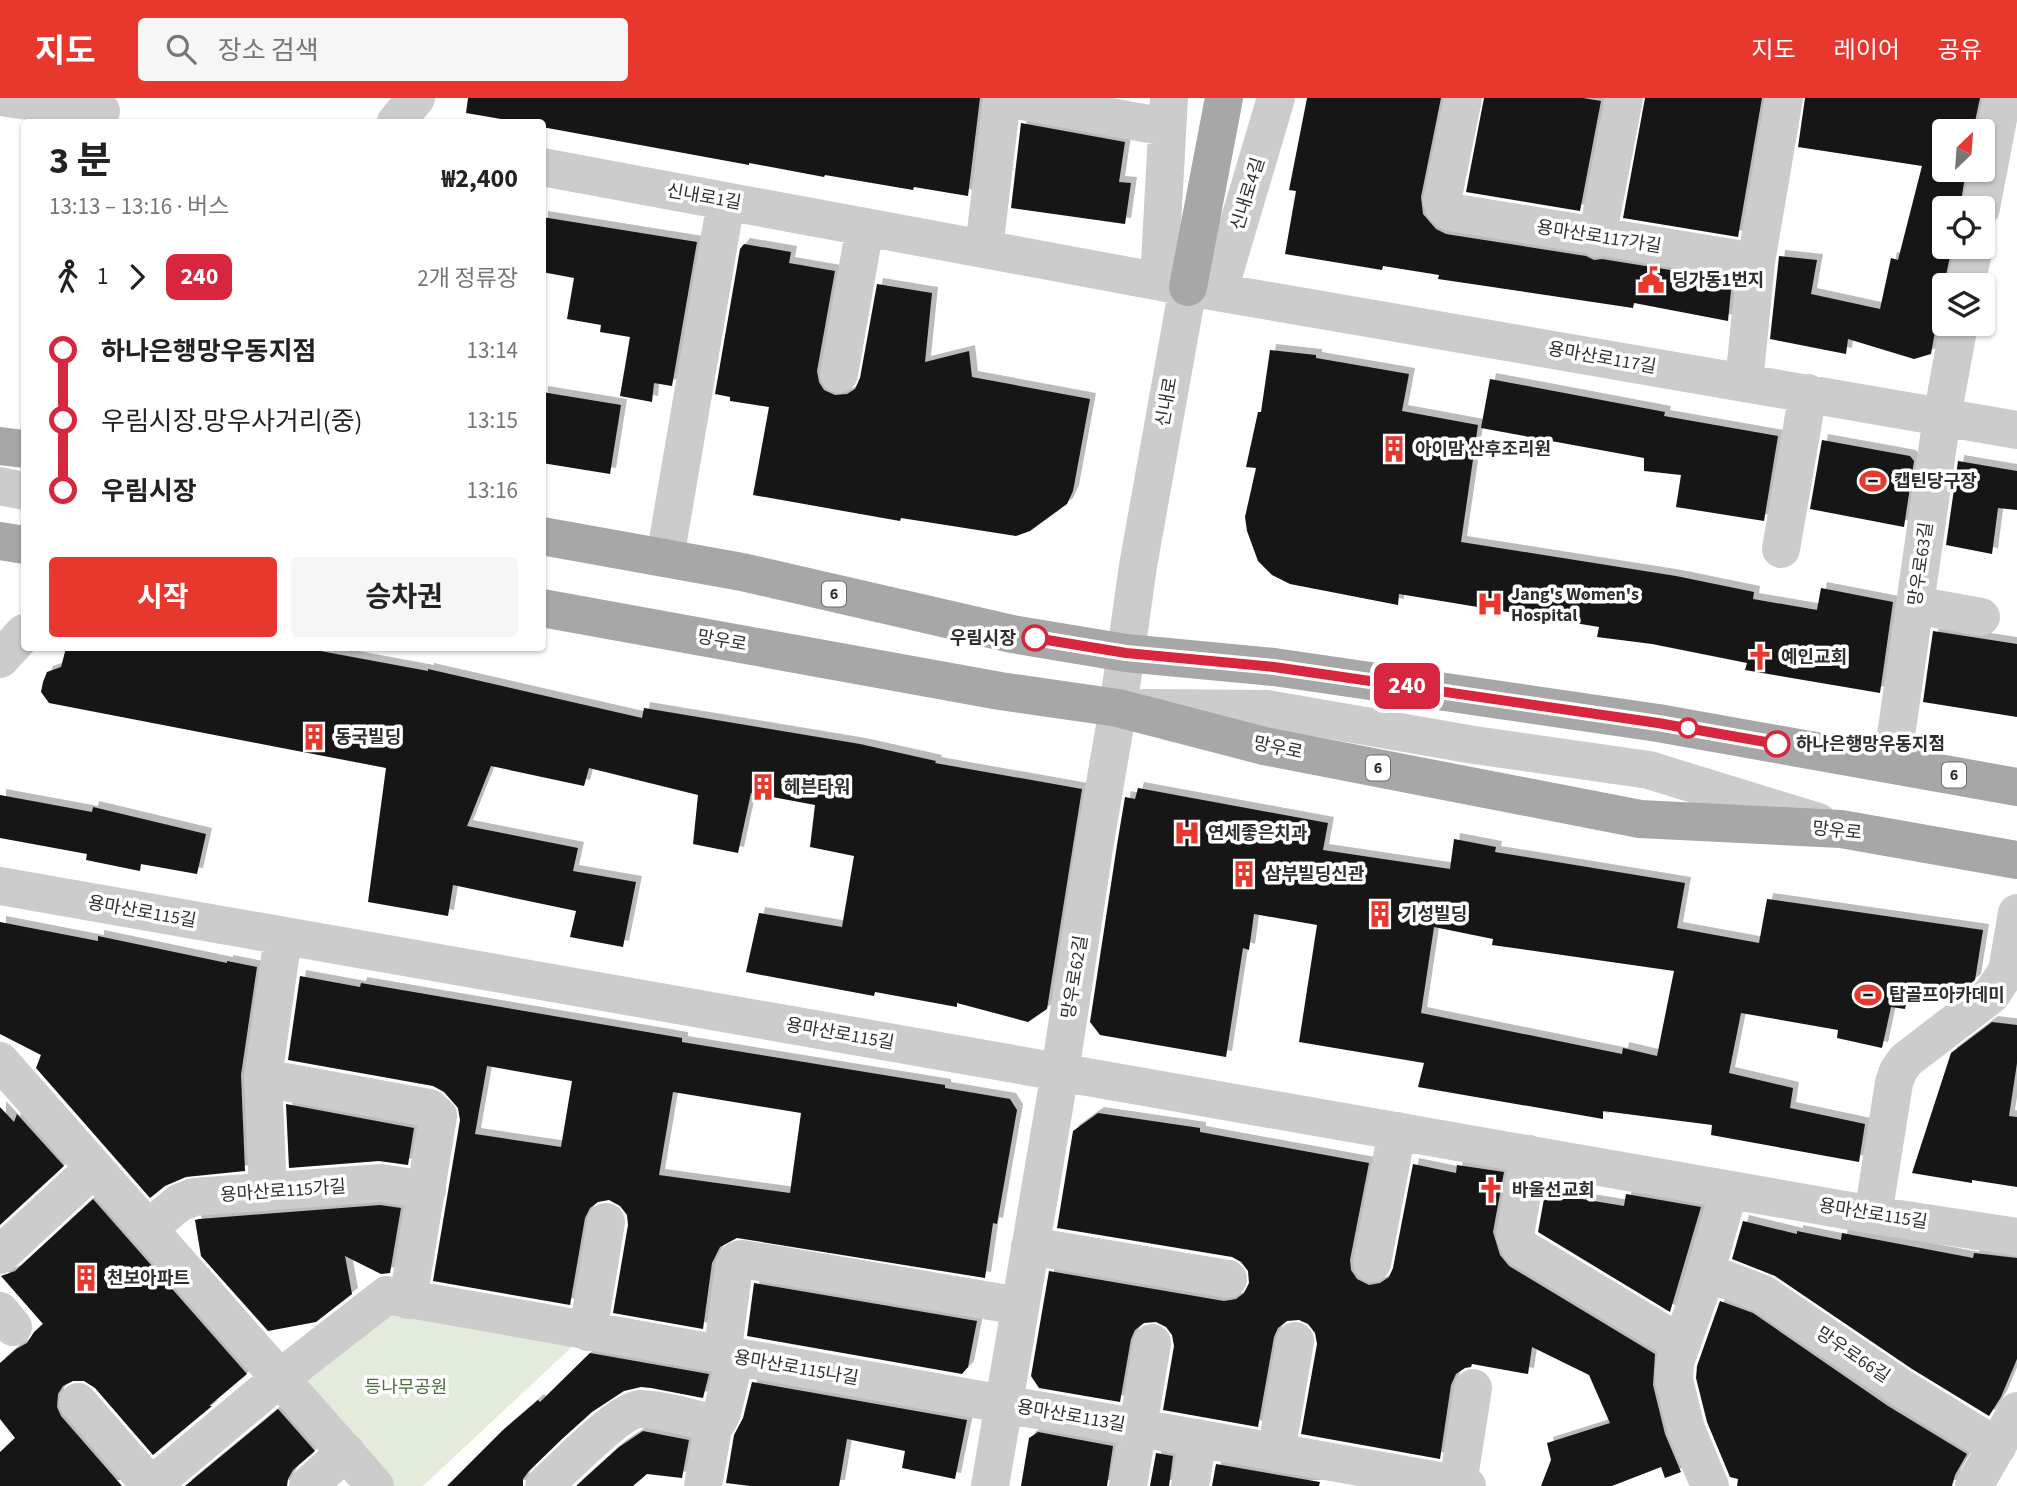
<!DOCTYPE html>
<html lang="ko">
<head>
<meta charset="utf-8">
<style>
	:root { --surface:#fff; --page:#f6f6f6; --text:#222; --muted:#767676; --accent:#e8382e }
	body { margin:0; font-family:"Source Sans 3","Noto Sans KR",sans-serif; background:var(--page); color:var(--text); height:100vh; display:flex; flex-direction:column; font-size:26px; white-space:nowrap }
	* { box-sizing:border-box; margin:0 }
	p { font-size:23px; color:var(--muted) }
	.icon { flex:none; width:38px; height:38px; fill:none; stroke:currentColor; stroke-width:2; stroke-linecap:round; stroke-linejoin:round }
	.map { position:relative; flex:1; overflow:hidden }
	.panel { position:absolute; left:21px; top:21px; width:525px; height:532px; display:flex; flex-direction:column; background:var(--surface); border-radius:7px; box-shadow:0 2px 5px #0004 }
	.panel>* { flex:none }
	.badge { padding:0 14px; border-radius:10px; font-size:24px; line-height:46px }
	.needle { width:46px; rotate:25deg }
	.controls { position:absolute; left:1932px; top:21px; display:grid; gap:14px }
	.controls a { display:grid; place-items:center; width:63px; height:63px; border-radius:7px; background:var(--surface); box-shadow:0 2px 5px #0004; font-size:35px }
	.map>.badge { position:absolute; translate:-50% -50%; box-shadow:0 0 0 4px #fff }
	.legs { display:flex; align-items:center; gap:10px; height:77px; padding:0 28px; font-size:23px }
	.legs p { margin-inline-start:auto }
	.summary { display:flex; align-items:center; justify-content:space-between; height:119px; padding:0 28px }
	h1 { font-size:38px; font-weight:700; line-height:52px }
	.button { display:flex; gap:14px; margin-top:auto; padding:14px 28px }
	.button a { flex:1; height:80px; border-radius:7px; background:var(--accent); color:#fff; font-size:28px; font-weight:700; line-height:80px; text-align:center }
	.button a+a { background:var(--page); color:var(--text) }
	ul { padding:0 28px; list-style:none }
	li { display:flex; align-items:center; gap:24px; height:70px; font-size:26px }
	li i { display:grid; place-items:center; width:10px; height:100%; margin:0 9px; background:currentColor }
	li i::after { content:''; width:18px; height:18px; margin:-9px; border:5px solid; border-radius:50%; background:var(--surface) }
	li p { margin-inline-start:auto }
	li:first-child i { background:linear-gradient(#0000 50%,currentColor 0) }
	li:last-child i { background:linear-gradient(currentColor 50%,#0000 0) }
	header { display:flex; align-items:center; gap:42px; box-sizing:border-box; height:98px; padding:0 35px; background:var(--accent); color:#fff }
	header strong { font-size:33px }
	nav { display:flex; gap:38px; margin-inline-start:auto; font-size:24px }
	.search { width:490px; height:63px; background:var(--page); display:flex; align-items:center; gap:18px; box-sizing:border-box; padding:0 24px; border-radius:7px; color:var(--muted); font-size:26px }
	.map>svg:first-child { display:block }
</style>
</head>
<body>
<header>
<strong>지도</strong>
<div class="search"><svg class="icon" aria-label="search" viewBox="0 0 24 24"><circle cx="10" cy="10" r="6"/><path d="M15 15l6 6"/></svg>장소 검색</div>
<nav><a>지도</a><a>레이어</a><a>공유</a></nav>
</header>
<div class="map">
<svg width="2017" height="1388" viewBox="0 0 2017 1388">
	<defs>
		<filter id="shadow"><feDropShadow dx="6" dy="-6" stdDeviation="0" flood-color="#0004"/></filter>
	</defs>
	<rect width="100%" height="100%" fill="#fff"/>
	<path fill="#e3ecdc" d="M 387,1197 L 588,1234 L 423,1388 L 375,1388 L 280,1280 Z"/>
	<path fill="#161616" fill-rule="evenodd" filter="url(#shadow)" d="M 468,0 L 980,0 L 968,98 L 914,89 L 913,92 L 825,77 L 824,79 L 749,65 L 749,67 L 542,29 L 542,24 L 518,24 L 466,15 Z
		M 1307,0 L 1441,0 L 1421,99 L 1423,116 L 1436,131 L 1446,136 L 1586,158 L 1594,162 L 1602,161 L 1732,182 L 1728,223 L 1634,205 L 1633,210 L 1438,181 L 1439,177 L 1383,168 L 1382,172 L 1285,156 L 1296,93 L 1289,92 Z
		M 1484,0 L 1583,0 L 1601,3 L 1580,113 L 1466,94 Z
		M 1645,0 L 1762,0 L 1738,139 L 1623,120 Z
		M 1805,0 L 1980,0 L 1973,33 L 1944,33 L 1944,72 L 1966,72 L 1960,110 L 1944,110 L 1944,149 L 1952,149 L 1945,182 L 1944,210 L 1937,222 L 1931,256 L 1914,261 L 1848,241 L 1846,256 L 1770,241 L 1779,158 L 1817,162 L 1811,196 L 1880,211 L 1891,160 L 1898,162 L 1922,68 L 1798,49 Z
		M 1021,25 L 1125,44 L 1119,84 L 1131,85 L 1125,126 L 1011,110 Z
		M 542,119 L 697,144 L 672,288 L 654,285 L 652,304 L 620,298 L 630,239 L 600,234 L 601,227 L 567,221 L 574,180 L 542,174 Z
		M 744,146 L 791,154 L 789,165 L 835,173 L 817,273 L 819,284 L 824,292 L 835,297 L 847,296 L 855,291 L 860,280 L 877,186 L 932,195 L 925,264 L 969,253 L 972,279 L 1090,301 L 1073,393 L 1067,406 L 1030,433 L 1016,438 L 901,420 L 900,423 L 753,397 L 769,309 L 730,303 L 730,299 L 715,296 L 740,151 Z
		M 1270,252 L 1316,257 L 1316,260 L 1409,276 L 1402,313 L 1478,327 L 1461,444 L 1676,478 L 1754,494 L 1753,501 L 1817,512 L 1821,490 L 1893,504 L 1880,595 L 1745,572 L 1747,565 L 1652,546 L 1597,539 L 1599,529 L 1399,496 L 1398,507 L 1290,486 L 1272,477 L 1258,463 L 1247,433 L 1245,419 L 1256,370 L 1246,369 L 1258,314 L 1261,314 Z
		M 1490,281 L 1665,314 L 1664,318 L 1778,338 L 1764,423 L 1676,409 L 1681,377 L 1644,373 L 1644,360 L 1481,330 Z
		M 542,294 L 621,307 L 610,376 L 542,365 Z
		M 1822,342 L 1910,358 L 1914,363 L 1904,429 L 1810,411 Z
		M 1958,363 L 2017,373 L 2017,412 L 1998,410 L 1992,456 L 1946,447 Z
		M 1933,533 L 2017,546 L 2017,619 L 1923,604 Z
		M 66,550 L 304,550 L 428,573 L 428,571 L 642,620 L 644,610 L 860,646 L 936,663 L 935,665 L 1082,691 L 1047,911 L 1028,924 L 957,905 L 957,909 L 875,894 L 874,898 L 746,874 L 759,815 L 842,829 L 854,758 L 810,749 L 815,707 L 751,695 L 738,755 L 693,746 L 698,697 L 589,670 L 584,688 L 491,668 L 467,728 L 578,750 L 573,773 L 636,784 L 623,849 L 570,839 L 576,813 L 453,787 L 448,818 L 368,804 L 386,670 L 49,605 L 41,594 L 43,584 L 47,574 L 61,569 Z
		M 1138,690 L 1328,725 L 1323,752 L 1450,771 L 1454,741 L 1496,749 L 1495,754 L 1685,785 L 1677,830 L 1759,845 L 1767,801 L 1983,832 L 1975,882 L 1955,897 L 1909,891 L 1905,911 L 1891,909 L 1882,950 L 1837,940 L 1838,932 L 1741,915 L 1729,975 L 1793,990 L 1790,1010 L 1865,1026 L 1859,1064 L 1711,1037 L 1712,1027 L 1603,1013 L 1603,1021 L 1418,989 L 1424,965 L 1299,944 L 1317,827 L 1254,816 L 1249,852 L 1243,850 L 1226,959 L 1100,937 L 1090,924 L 1117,747 L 1125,699 L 1135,701 ZM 1434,829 L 1493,841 L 1492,847 L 1674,873 L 1657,958 L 1623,950 L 1622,956 L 1421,915 Z
		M 0,697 L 92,714 L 93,709 L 206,736 L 197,776 L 141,766 L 140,773 L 86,762 L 87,756 L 0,740 Z
		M 0,824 L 98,843 L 98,838 L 227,865 L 227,863 L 257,869 L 241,977 L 245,1073 L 186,1079 L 165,1088 L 150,1100 L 36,970 L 41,957 L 0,936 Z
		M 300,878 L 360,889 L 361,885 L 682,940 L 682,944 L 945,987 L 945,990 L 1010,1001 L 1017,1012 L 997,1126 L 993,1125 L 985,1180 L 737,1140 L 720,1149 L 712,1165 L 703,1231 L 613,1215 L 628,1127 L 627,1117 L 620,1108 L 609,1102 L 598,1104 L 590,1110 L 585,1120 L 570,1207 L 433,1183 L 460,1022 L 458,1010 L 444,994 L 433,988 L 288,962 ZM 487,968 L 572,983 L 561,1049 L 475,1036 ZM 673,994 L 801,1015 L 790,1095 L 659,1077 Z
		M 1992,924 L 2017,927 L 2017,965 L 2009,1018 L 2017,1019 L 2017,1089 L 1972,1082 L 1972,1085 L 1912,1075 L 1951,955 Z
		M 286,1006 L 414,1030 L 408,1067 L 379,1063 L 289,1070 Z
		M 0,1009 L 14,1024 L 17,1016 L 64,1068 L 0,1127 Z
		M 1098,1015 L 1200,1030 L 1200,1034 L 1369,1065 L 1350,1162 L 1351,1172 L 1357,1181 L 1369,1187 L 1380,1185 L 1389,1179 L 1393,1170 L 1413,1066 L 1456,1075 L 1457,1067 L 1504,1074 L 1493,1134 L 1500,1157 L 1509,1168 L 1655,1256 L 1653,1287 L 1665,1336 L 1681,1374 L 1665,1380 L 1661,1369 L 1612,1388 L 1541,1388 L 1551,1362 L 1547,1345 L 1610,1325 L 1589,1277 L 1532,1249 L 1528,1276 L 1472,1266 L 1471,1269 L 1465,1270 L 1456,1276 L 1451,1287 L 1440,1361 L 1301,1336 L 1317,1246 L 1315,1235 L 1308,1226 L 1299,1222 L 1287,1223 L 1278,1230 L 1274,1239 L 1258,1329 L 1163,1312 L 1174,1248 L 1172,1237 L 1166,1229 L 1156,1224 L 1144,1225 L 1135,1232 L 1131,1241 L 1120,1304 L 1039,1290 L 1031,1278 L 1049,1173 L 1224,1203 L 1236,1201 L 1244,1195 L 1249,1185 L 1248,1173 L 1241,1164 L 1232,1159 L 1057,1130 L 1073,1033 Z
		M 1545,1095 L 1624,1108 L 1626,1096 L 1701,1109 L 1670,1214 L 1538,1134 Z
		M 93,1101 L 247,1276 L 209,1308 L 212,1308 L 153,1357 L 95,1290 L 84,1283 L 73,1283 L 63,1288 L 58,1296 L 57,1309 L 61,1318 L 122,1388 L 0,1388 L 0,1354 L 15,1340 L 0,1321 L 0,1265 L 16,1251 L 27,1245 L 34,1234 L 43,1226 L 1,1178 L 15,1173 Z
		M 380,1107 L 401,1110 L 390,1175 L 381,1176 L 345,1158 L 352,1196 L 316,1224 L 268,1233 L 201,1158 L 195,1122 L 199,1121 Z
		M 1743,1123 L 1797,1136 L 1797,1133 L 1841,1142 L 1842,1135 L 1973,1160 L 1974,1155 L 2017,1160 L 2017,1261 L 2001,1299 L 1989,1318 L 1912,1271 L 1775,1178 L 1732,1161 Z
		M 754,1185 L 977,1223 L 968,1269 L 962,1276 L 747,1238 Z
		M 1720,1203 L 1753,1215 L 1888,1308 L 1967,1356 L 1955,1377 L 1952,1388 L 1737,1388 L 1738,1381 L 1730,1379 L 1707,1324 L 1696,1280 L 1697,1268 Z
		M 590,1255 L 709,1276 L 703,1300 L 651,1290 L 641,1289 L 624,1293 L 592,1314 L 562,1341 L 529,1373 L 523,1381 L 523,1388 L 447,1388 L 502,1333 L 538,1302 L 540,1304 Z
		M 752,1284 L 967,1322 L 955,1381 L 902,1370 L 905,1353 L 847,1341 L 839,1388 L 750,1388 L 726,1385 L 734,1337 L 743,1320 Z
		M 278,1311 L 315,1353 L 293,1372 L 288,1381 L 287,1388 L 185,1388 Z
		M 643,1333 L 689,1342 L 682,1380 L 647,1376 L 633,1388 L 576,1388 L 619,1349 Z
		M 1038,1334 L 1113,1348 L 1107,1388 L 1021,1388 L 1029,1340 Z
		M 1156,1355 L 1173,1358 L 1169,1388 L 1150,1388 Z
		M 1216,1366 L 1320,1384 L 1319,1388 L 1212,1388 Z"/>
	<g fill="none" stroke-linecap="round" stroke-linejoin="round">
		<path stroke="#ccc" stroke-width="38" d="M 6,0 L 101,13
			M 1005,0 L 1166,29
			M 1463,0 L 1442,103 L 1444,109 L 1450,114 L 1756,164
			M 396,24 L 416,0
			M 542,69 L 1188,189 L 2017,332
			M 1981,110 L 2002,0
			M 1597,140 L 1624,0
			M 984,150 L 1002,0
			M 1159,182 L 1169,0
			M 1966,187 L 1974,149
			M 1219,192 L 1276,0
			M 839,276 L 865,129
			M 1744,285 L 1756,164 L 1784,0
			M 0,388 L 24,393
			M 1781,451 L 1808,295
			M 665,460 L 726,103
			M 1915,507 L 1981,519
			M 0,561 L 24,535
			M 1145,610 L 1267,611 L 1474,647 L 1649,672 L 1818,724
			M 1892,665 L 1942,319 L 1959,226
			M 0,788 L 1873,1117 L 2017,1139
			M 0,963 L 375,1388
			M 263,980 L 429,1010 L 438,1018 L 408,1202
			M 1529,1056 L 1515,1137 L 1520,1149 L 1681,1246
			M 268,1094 L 263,980 L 283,839
			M 1873,1117 L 1894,985 L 1898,973 L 1906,962 L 1991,897 L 2007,873 L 2017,815
			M 148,1131 L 179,1105 L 194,1099 L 381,1085 L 427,1092
			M 1030,1148 L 1228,1181
			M 0,1157 L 94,1070
			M 1372,1165 L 1397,1033
			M 1706,1174 L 1763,1196 L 1900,1289 L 1997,1349
			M 0,1213 L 13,1229
			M 588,1234 L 606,1124
			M 722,1257 L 734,1168 L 738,1162 L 742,1161 L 1020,1208
			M 78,1304 L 151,1388
			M 1276,1355 L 1295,1243
			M 1458,1386 L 1473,1290
			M 151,1388 L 280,1280 L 387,1197 L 1467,1388
			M 308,1388 L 346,1354
			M 544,1388 C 562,1372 619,1312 640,1311 C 662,1311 687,1320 709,1324 L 718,1323 L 722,1315 L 735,1259
			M 703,1388 L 714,1324
			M 990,1388 L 1060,974 L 1095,744 L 1118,610 L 1138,468 L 1188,189
			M 1128,1388 L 1152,1245
			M 1190,1388 L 1198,1340
			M 1710,1388 L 1686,1331 L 1674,1282 L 1675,1264 L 1699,1197 L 1729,1092
			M 1974,1388 L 2017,1313"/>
		<path stroke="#a7a7a7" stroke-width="38" d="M 1188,189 L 1224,0
			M 0,348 L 24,351
			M 542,438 L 742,474 L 1012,536 L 1126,555 L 1274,569 L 1658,625 L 2017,689
			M 0,443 L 24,447
			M 542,510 L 1000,593 L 1118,610 L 1264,648 L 1640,721 L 1841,731 L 2017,762"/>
	</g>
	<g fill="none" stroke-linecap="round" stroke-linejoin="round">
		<defs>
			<path id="line-1" d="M 1035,540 L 1126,555 L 1274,569 L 1658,625 L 1777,646"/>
		</defs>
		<use href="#line-1" stroke="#fff" stroke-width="16"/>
		<use href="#line-1" stroke="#d7263d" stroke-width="10"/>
	</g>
	<defs>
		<symbol id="civic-bare" viewBox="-9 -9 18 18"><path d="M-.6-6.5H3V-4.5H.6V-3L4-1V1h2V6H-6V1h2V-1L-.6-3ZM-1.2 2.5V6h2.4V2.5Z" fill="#e8382e" stroke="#fff" stroke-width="2.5" paint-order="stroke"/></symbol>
		<symbol id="building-bare" viewBox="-9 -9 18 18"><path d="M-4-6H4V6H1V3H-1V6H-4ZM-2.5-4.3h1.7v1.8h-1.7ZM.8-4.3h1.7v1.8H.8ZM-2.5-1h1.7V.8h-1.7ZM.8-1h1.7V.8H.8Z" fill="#e8382e" stroke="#fff" stroke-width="2.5" paint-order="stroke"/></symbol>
		<symbol id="stadium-bare" viewBox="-9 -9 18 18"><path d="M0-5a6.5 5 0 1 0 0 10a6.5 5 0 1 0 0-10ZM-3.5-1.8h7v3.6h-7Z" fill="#e8382e" stroke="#fff" stroke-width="2.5" paint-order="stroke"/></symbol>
		<symbol id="hospital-bare" viewBox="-9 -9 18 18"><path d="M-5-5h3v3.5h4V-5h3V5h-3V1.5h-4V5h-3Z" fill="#e8382e" stroke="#fff" stroke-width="2.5" paint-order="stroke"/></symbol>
		<symbol id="church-bare" viewBox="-9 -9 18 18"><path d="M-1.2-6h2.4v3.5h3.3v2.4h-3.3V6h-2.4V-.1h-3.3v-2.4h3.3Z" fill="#e8382e" stroke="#fff" stroke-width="2.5" paint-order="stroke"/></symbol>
	</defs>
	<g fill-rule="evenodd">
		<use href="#civic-bare" x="1632" y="163" width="38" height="38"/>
		<use href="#building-bare" x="1375" y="332" width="38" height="38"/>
		<use href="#stadium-bare" x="1854" y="364" width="38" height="38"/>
		<use href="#hospital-bare" x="1471" y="487" width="38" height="38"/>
		<use href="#church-bare" x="1741" y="540" width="38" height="38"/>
		<use href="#building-bare" x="295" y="620" width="38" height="38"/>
		<use href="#building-bare" x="744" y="670" width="38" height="38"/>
		<use href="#hospital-bare" x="1168" y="716" width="38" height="38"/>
		<use href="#building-bare" x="1225" y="757" width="38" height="38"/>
		<use href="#building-bare" x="1361" y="797" width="38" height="38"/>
		<use href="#stadium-bare" x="1849" y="878" width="38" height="38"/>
		<use href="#church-bare" x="1472" y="1073" width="38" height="38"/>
		<use href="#building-bare" x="67" y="1161" width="38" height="38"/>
	</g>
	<g fill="#fff" stroke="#d7263d" stroke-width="3.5">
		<circle cx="1035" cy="540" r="12"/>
		<circle cx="1688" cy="630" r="9"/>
		<circle cx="1777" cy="646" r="12"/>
	</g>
	<g text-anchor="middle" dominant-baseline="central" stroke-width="7" stroke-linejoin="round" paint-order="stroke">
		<g fill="#fff" stroke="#6d6d6d" stroke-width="2">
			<rect x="822" y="483.5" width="24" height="25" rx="5"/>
			<rect x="1366" y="657.5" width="24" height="25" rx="5"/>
			<rect x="1942" y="664.5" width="24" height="25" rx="5"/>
		</g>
		<g font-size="16" font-weight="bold" fill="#2f2f2f">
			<text x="834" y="496">6</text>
			<text x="1378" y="670">6</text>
			<text x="1954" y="677">6</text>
		</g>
		<g font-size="18" fill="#2f2f2f" stroke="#fff">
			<text transform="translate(1248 96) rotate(-73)">신내로4길</text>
			<text transform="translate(704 99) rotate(10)">신내로1길</text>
			<text transform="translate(1599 139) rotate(9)">용마산로117가길</text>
			<text transform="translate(1602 260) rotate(10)">용마산로117길</text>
			<text transform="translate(1167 304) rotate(-80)">신내로</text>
			<text transform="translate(1921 466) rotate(-82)">망우로63길</text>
			<text transform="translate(722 543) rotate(10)">망우로</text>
			<text transform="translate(1278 650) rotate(12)">망우로</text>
			<text transform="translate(1837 733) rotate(6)">망우로</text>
			<text transform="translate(142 814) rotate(10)">용마산로115길</text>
			<text transform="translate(1075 879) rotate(-81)">망우로62길</text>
			<text transform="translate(840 936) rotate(10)">용마산로115길</text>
			<text transform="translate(283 1093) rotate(-4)">용마산로115가길</text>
			<text transform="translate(1873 1116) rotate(9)">용마산로115길</text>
			<text transform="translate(1853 1257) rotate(34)">망우로66길</text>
			<text transform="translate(796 1270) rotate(10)">용마산로115나길</text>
			<text transform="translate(1071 1318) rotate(10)">용마산로113길</text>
		</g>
		<g font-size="18" font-weight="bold" fill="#2f2f2f" stroke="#fff" text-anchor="start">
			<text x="1672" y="182">딩가동1번지</text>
			<text x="1415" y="351">아이맘 산후조리원</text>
			<text x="1894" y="383">캡틴당구장</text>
			<text x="1511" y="496">Jang's Women's<tspan x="1511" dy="21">Hospital</tspan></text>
			<text x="1781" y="559">예인교회</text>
			<text x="335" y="639">동국빌딩</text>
			<text x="784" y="689">헤븐타워</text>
			<text x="1208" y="735">연세좋은치과</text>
			<text x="1265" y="776">삼부빌딩신관</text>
			<text x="1401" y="816">기성빌딩</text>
			<text x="1889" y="897">탑골프아카데미</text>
			<text x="1512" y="1092">바울선교회</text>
			<text x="107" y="1180">천보아파트</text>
		</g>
		<g font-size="18" font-weight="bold" fill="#2f2f2f" stroke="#fff" text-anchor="end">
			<text x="1016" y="540">우림시장</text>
			<text x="1796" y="646" text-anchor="start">하나은행망우동지점</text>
		</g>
		<g font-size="18" fill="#4c6c3b" stroke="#fff">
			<text x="406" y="1289">등나무공원</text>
		</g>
	</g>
</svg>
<div class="controls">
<a><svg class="needle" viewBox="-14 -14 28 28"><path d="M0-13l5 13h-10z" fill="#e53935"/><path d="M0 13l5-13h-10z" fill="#767676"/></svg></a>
<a><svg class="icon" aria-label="locate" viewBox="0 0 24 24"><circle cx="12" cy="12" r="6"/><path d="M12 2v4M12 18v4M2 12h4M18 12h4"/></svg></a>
<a><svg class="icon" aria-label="layers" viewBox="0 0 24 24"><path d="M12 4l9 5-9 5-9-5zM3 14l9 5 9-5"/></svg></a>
</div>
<b class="badge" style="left:1407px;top:588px;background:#d7263d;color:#fff">240</b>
<section class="panel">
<div class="summary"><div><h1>3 분</h1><p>13:13 – 13:16 · 버스</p></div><b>₩2,400</b></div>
<div class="legs"><svg class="icon" aria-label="walk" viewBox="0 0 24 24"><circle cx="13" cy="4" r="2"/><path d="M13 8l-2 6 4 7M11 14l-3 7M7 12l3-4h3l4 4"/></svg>1<svg class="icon" aria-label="forward" viewBox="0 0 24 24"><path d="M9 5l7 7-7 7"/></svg><b class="badge" style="background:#d7263d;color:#fff">240</b><p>2개 정류장</p></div>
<ul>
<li><i style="color:#d7263d"></i><b>하나은행망우동지점</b><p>13:14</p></li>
<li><i style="color:#d7263d"></i><span>우림시장.망우사거리(중)</span><p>13:15</p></li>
<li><i style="color:#d7263d"></i><b>우림시장</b><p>13:16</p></li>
</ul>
<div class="button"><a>시작</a><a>승차권</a></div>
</section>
</div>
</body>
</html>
